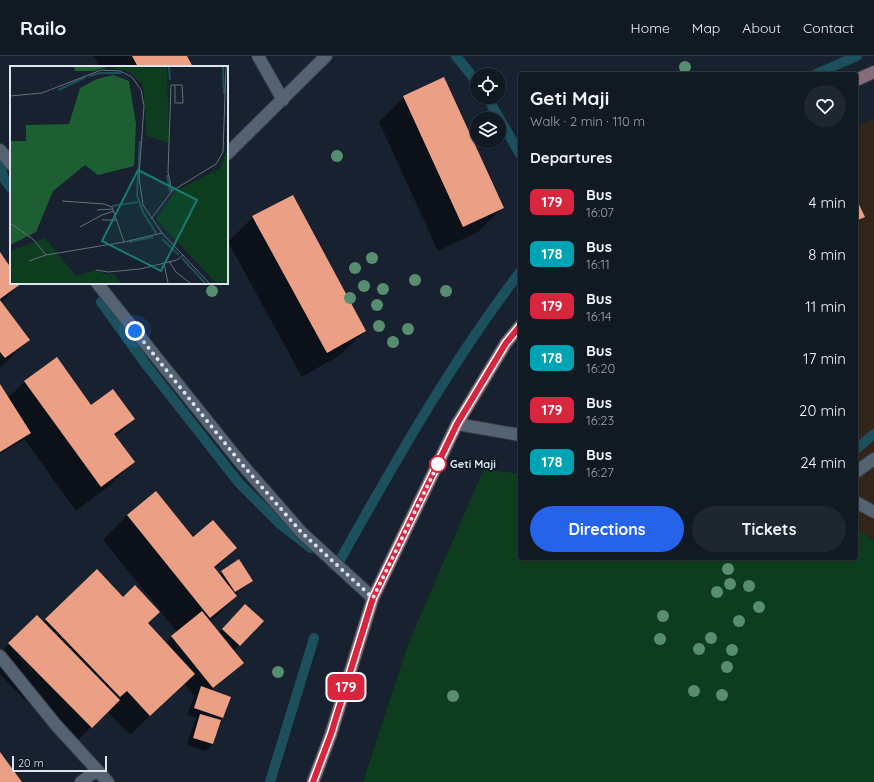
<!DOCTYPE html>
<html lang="en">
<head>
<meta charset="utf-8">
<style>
	:root { --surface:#111923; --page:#1e2630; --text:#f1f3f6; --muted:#9ca0a6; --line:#303841; --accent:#2563eb }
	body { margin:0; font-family:Quicksand,sans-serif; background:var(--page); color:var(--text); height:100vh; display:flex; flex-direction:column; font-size:15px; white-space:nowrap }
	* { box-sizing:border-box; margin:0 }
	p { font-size:13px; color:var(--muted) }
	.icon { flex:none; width:22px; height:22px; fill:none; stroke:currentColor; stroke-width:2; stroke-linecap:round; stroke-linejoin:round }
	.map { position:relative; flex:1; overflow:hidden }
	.drawer { position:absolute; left:518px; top:16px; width:340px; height:488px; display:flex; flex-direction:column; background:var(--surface); border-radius:4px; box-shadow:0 1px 3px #0004,0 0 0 1px var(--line) }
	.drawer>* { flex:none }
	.badge { padding:0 8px; border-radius:6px; font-size:14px; line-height:26px }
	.buttons { position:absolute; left:470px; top:12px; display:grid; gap:8px }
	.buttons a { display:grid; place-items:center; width:36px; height:36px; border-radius:50%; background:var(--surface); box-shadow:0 1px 3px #0004,0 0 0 1px var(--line); font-size:20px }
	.scale { position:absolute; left:12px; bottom:10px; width:95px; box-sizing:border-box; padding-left:4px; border:2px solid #dce3ed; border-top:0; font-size:11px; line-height:14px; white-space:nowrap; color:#dce3ed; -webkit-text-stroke:3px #0e1825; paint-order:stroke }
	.you { position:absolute; width:20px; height:20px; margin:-10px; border:3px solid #fff; border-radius:50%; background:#1a73e8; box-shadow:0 0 0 6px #1a73e833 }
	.map>.badge { position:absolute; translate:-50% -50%; box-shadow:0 0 0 2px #fff }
	h2 { padding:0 12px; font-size:15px; line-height:36px }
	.round { display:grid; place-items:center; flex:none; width:42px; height:42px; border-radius:21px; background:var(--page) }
	.headline { display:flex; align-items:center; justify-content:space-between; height:68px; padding:0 12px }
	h1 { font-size:19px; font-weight:700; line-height:30px }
	.cta { display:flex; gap:8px; margin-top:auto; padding:8px 12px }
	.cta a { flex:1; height:46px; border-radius:24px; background:var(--accent); color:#fff; font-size:16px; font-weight:700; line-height:46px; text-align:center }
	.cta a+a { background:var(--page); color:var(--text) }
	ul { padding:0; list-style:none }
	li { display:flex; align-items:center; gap:12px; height:52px; padding:0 12px }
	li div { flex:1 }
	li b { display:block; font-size:15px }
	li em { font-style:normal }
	li .badge { min-width:44px; font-weight:700; text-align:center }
	header { display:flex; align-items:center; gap:24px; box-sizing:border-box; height:56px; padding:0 20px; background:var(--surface); border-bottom:1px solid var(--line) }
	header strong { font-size:19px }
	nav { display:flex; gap:22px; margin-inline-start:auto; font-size:14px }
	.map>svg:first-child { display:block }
</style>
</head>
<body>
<header>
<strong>Railo</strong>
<nav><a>Home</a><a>Map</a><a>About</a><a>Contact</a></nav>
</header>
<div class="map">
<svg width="874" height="726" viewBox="0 0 874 726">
	<rect width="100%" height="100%" fill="#17212f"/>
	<path fill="#332419" d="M 874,63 L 874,485 L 856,472 L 856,70 Z"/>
	<path fill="#0e3c1e" d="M 484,413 L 520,418 L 520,502 L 856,502 L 856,472 L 874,485 L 874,726 L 363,726 L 408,588 Z"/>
	<path fill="#0007" fill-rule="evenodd" d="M 94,0 L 186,0 L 192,11 L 100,11 Z
		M 444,23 L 503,151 L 478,176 L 438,195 L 379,66 L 404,41 Z
		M 856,144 L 863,161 L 856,168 Z
		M 253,161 L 365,275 L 340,299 L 302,321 L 228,186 Z
		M 0,198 L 11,213 L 11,227 L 20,227 L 1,247 L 28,284 L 0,312 Z
		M 25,325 L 91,350 L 134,363 L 115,381 L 133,406 L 109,430 L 76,455 L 24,383 L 0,398 L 0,330 L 8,342 Z
		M 156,436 L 193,482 L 235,492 L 215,513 L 219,519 L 222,516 L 252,525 L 235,538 L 236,540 L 210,566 L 219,577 L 238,556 L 262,565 L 233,595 L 243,606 L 211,635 L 222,662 L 219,665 L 213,688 L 206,695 L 187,689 L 194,666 L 197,662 L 187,659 L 194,640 L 184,627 L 130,679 L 107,655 L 71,691 L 0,618 L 0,597 L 37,560 L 42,566 L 97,514 L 123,542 L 158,555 L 160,554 L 103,484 L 127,459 ZM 160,555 L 177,576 L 166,587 L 147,567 Z"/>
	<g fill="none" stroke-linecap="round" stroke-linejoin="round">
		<path stroke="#1c505d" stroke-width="10" d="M 456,0 L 477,26
			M 816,18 L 857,0
			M 487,41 L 520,98
			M 0,106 L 3,121 L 11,132
			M 101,246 L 147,310 L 239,427 L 280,468 L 311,492
			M 856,393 L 874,378
			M 333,509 L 336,511 C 393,410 449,309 520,216
			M 270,726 L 314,582"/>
	</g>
	<path fill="#eba085" d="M 132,0 L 187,0 L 193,11 L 138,11 Z
		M 444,21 L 504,152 L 463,171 L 403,40 Z
		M 293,139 L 366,275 L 327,297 L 252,160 Z
		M 856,142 L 865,161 L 856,165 Z
		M 0,196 L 11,212 L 11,227 L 22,227 L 0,243 Z
		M 0,244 L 30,284 L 5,302 L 0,296 Z
		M 57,301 L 91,349 L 113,333 L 135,363 L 114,378 L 135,406 L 101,431 L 24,325 Z
		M 0,328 L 31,377 L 0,396 Z
		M 156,435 L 193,481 L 213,464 L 237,492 L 214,511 L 237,540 L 210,562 L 127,459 Z
		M 239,503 L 253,525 L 235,536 L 221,515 Z
		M 97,513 L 123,541 L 135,529 L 160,556 L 148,567 L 195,618 L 150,660 L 127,635 L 120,641 L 45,563 Z
		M 245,548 L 264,565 L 240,590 L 222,573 Z
		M 202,555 L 244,607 L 213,632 L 171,580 Z
		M 37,559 L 120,644 L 92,672 L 8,587 Z
		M 201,630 L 231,641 L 223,662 L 194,652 Z
		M 200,658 L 221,664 L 213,688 L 193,682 Z
		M 0,696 L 22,726 L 0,726 Z"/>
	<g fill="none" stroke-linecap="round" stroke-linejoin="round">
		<defs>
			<path id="lane" d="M 258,0 L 283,44
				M 227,98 L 326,0
				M 457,368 L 520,379
				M 856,416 L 874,403
				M 856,446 L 874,456
				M 0,600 L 56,669 L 108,726
				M 81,726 L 97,714"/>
			<path id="street" d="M 0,94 L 11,108
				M 97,227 L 240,406 L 302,477 L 373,542"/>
			<path id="secondary" d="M 856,24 L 874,16
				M 313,726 L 331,678 L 373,542 L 457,368 L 506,287 L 520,270"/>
		</defs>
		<use href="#lane" stroke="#333b46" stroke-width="14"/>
		<use href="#street" stroke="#333b46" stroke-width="14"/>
		<use href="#secondary" stroke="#333b46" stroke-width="14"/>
		<use href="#lane" stroke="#556272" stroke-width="12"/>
		<use href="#street" stroke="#556272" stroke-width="12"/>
		<use href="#secondary" stroke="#866e79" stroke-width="12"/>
	</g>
	<g fill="#588e70">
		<circle cx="685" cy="11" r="6"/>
		<circle cx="337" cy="100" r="6"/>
		<circle cx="372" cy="202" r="6"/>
		<circle cx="355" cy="212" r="6"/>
		<circle cx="415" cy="224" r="6"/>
		<circle cx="364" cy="230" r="6"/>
		<circle cx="383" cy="233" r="6"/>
		<circle cx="212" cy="235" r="6"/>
		<circle cx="446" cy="235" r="6"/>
		<circle cx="350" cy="242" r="6"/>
		<circle cx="377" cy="249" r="6"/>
		<circle cx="379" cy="270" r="6"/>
		<circle cx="408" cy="273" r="6"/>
		<circle cx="393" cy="286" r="6"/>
		<circle cx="728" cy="513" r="6"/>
		<circle cx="730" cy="528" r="6"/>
		<circle cx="749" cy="530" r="6"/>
		<circle cx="717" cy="536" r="6"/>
		<circle cx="759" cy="551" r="6"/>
		<circle cx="663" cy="560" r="6"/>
		<circle cx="739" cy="565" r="6"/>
		<circle cx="711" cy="582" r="6"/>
		<circle cx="660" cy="583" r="6"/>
		<circle cx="699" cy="593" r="6"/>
		<circle cx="732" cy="594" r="6"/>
		<circle cx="727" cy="611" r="6"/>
		<circle cx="278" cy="616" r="6"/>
		<circle cx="694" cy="635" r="6"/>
		<circle cx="722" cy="639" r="6"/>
		<circle cx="453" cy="640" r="6"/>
	</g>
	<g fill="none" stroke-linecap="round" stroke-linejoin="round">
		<defs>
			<path id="line" d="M 313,726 L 331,678 L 373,542 L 457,368 L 506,287 L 520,270"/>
		</defs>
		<use href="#line" stroke="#fff" stroke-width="9"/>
		<use href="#line" stroke="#d7263d" stroke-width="6"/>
		<path stroke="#dce3ed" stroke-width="4" stroke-dasharray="0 7.2" d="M 135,275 L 240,406 L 302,477 L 373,542 L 438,408"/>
	</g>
	<circle fill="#fff" stroke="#d7263d" stroke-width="2" cx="438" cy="408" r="8"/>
	<g text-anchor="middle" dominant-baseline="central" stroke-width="4" stroke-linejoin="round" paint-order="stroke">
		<g font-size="11" font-weight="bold" fill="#dce3ed" stroke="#0e1825" text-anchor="start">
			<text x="450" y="408">Geti Maji</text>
		</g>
	</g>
	<g transform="translate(10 10)">
		<rect width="218" height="218" fill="#17212f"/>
		<path d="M 105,1 L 157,1 L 159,77 L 137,70 L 133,19 L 119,5 L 100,3 ZM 218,81 L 218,217 L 206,217 L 146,153 L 166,125 L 210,102 ZM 35,172 L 66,210 L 85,204 L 96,208 L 105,208 L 110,217 L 0,217 L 0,185 Z" fill="#0e3c1e"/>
		<path d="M 64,1 L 97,1 L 83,5 L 65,5 ZM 103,9 L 119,15 L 126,58 L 124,100 L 88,109 L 75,99 L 43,125 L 26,166 L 0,179 L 0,75 L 16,75 L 16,59 L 59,58 L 70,22 L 87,13 Z" fill="#1d5f33"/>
		<path fill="none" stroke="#1c505d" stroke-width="2" d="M 159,1 L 160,14M 213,1 L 214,28M 79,10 L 90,7 L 111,7M 48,24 L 76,11M 130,75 L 127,129 L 133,146 L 146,167M 157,109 L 160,126M 102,140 L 128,136M 152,173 L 169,189M 119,176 L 143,171M 172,192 L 195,217"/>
		<path fill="none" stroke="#666f7b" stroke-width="1" d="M 0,30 L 32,27 L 91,4 L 110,5 L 122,11 L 131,24 L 134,40 L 129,111 L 133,139 L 152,167 L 199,217M 162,125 L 158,106 L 161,19 L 172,19 L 173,37 L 165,37 L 165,19M 52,135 L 94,138 L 102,141 L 114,176M 87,144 L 103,143M 141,153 L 162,125 L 206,98 L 213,86 L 216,1M 92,154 L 107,154M 0,157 L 23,173 L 36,189M 70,161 L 92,149 L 104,145M 19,195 L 36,189 L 114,176 L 152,167M 159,195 L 166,206 L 180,217M 154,197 L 158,217M 86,204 L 98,206 L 130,203 L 167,194 L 173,189"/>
		<path fill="#197b74" fill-opacity="0.15" stroke="#197b74" stroke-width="2" d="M 128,104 L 187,134 L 151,205 L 92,175 Z"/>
		<rect width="218" height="218" fill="none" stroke="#dce3ed" stroke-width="2"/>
	</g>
</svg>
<div class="buttons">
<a><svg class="icon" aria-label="locate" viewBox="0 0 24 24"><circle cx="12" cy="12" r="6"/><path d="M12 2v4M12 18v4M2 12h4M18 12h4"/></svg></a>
<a><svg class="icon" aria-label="layers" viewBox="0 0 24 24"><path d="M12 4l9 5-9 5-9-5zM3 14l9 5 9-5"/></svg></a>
</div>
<div class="scale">20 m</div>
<div class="you" style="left:135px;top:275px"></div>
<b class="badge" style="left:346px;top:631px;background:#d7263d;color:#fff">179</b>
<section class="drawer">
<div class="headline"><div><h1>Geti Maji</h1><p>Walk · 2 min · 110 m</p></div><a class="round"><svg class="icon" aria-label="heart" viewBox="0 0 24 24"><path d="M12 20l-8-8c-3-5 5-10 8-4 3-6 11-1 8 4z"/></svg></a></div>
<h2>Departures</h2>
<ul>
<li><span class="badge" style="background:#d7263d;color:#fff">179</span><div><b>Bus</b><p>16:07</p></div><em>4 min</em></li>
<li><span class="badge" style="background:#00a3b4;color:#fff">178</span><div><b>Bus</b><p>16:11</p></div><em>8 min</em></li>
<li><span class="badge" style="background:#d7263d;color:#fff">179</span><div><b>Bus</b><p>16:14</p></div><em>11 min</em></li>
<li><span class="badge" style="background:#00a3b4;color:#fff">178</span><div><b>Bus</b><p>16:20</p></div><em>17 min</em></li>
<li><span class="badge" style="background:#d7263d;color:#fff">179</span><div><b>Bus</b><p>16:23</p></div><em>20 min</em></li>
<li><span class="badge" style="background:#00a3b4;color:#fff">178</span><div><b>Bus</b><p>16:27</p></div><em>24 min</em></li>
</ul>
<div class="cta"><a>Directions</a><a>Tickets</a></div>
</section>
</div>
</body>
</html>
